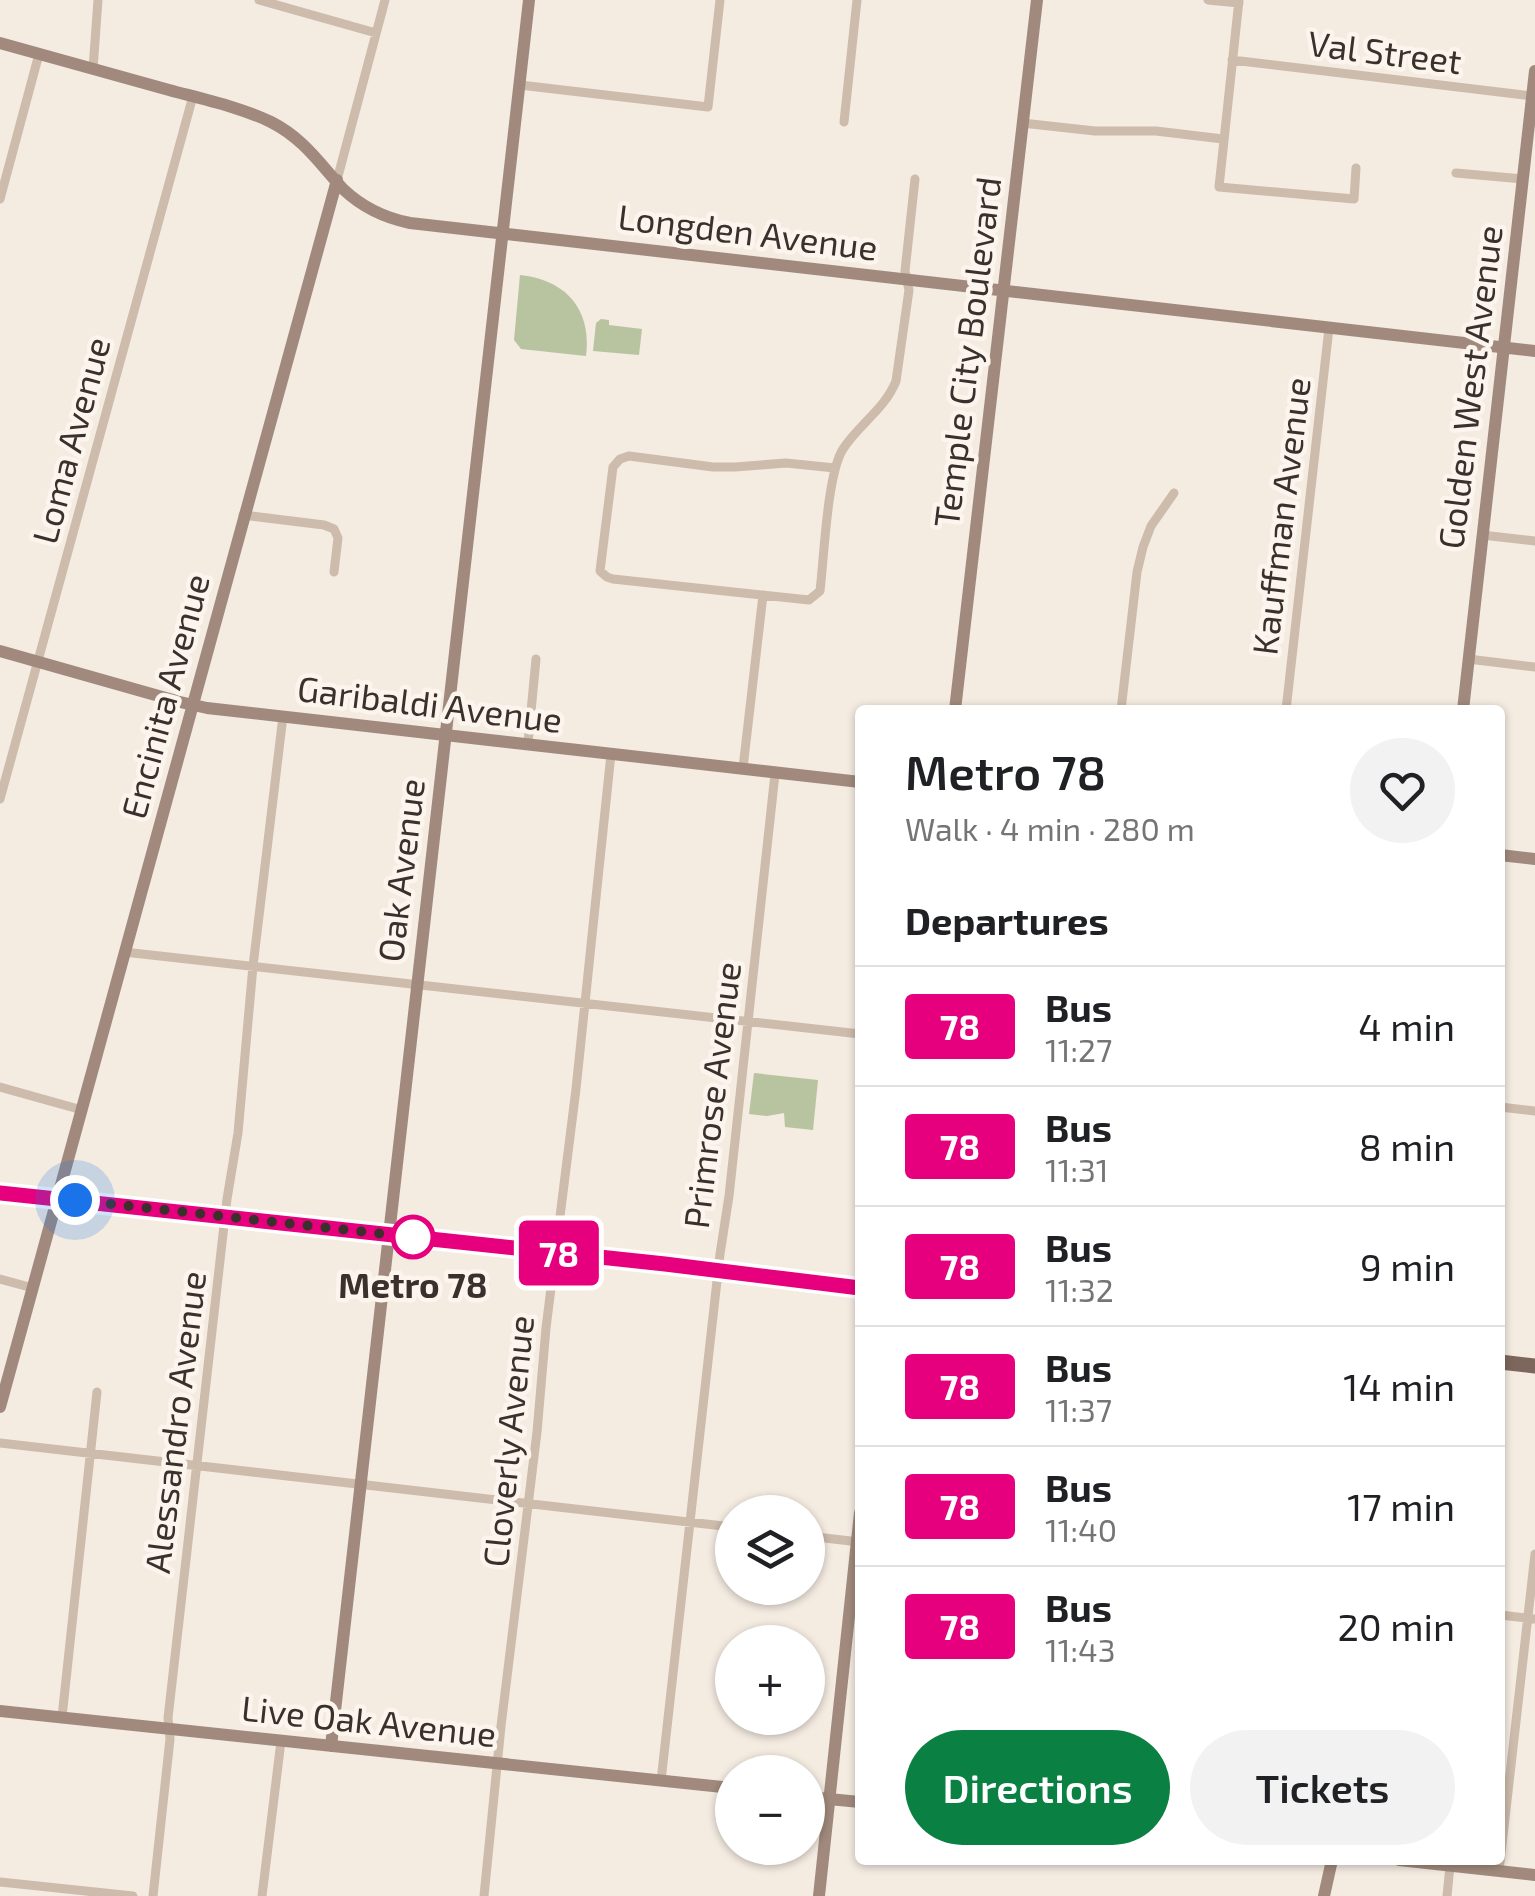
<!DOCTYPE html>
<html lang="en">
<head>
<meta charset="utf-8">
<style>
	:root { --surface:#fff; --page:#f2f2f2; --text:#202124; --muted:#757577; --line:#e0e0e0; --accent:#0b8043 }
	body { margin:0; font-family:"Exo 2",sans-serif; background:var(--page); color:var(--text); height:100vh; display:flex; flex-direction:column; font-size:38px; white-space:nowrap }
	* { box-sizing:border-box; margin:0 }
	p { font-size:32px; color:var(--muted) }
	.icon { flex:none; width:55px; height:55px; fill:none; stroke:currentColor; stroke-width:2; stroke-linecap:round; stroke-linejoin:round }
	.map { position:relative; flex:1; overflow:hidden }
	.drawer { position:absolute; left:855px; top:705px; width:650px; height:1160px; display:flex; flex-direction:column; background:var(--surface); border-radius:10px; box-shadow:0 2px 8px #0004 }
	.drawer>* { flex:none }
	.badge { padding:0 20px; border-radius:8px; font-size:35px; line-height:65px }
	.buttons { position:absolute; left:715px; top:1495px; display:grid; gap:20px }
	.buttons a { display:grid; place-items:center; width:110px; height:110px; border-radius:50%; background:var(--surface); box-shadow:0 2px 8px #0004; font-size:50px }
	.you { position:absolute; width:50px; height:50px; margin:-25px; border:8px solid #fff; border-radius:50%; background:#1a73e8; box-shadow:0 0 0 15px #1a73e833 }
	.map>.badge { position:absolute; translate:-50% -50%; box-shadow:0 0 0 5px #fff }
	h2 { padding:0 50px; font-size:38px; line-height:90px }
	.round { display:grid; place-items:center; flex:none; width:105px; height:105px; border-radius:52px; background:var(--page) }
	.overview { display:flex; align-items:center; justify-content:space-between; height:170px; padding:0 50px }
	h1 { font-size:48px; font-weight:600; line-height:75px }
	.cta { display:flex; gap:20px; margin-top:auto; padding:20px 50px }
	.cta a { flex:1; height:115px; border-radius:60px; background:var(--accent); color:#fff; font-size:40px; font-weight:600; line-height:115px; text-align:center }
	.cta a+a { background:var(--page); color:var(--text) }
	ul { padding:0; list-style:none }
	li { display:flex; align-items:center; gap:30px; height:120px; padding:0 50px; border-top:2px solid var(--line) }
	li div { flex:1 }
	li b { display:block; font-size:38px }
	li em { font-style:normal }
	li .badge { min-width:110px; font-weight:700; text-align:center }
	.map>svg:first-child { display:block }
</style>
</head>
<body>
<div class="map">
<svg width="1535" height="1896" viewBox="0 0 1535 1896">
	<rect width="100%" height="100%" fill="#f4ebe1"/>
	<path fill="#b8c4a0" d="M 520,275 C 566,280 592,309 586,356 L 521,349 L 514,340 Z
		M 601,319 L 609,320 L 609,325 L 642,329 L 639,355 L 593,351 L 596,323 Z
		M 754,1073 L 818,1080 L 813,1130 L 785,1127 L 784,1113 L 767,1116 L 749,1114 Z"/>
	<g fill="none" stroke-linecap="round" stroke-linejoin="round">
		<path stroke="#cdbbac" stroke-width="9" d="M 259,0 L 376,33
			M 1208,0 L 1239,3
			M 1239,0 L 1219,187 L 1354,199 L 1356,168
			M 1232,60 L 1532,96
			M 93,69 L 98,0
			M 520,85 L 708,107 L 720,0
			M 844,122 L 857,0
			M 1022,123 L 1095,131 L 1156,131 L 1223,139
			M 1456,173 L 1523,179
			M 337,180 L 385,0
			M 0,199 L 39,54
			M 835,468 L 786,463 L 735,467 L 713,467 L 629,456 L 620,459 L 613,467 L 600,571 L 607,577 L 613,579 L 809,600 L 820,591 C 824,559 827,474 843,449 C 859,424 885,409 896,381 L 909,290 L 905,271 L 915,179
			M 243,515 L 324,525 L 334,529 L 338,538 L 334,572
			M 1482,535 L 1535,541
			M 1468,659 L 1535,667
			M 1121,710 L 1137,572 L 1143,547 L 1151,526 L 1174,493
			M 1286,710 L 1329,328
			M 528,743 L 536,659
			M 743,768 L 763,595
			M 0,799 L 193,96
			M 124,952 L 860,1034
			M 0,1087 L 82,1110
			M 1500,1107 L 1535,1111
			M 0,1279 L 33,1288
			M 0,1443 L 732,1527
			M 808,1536 L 859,1542
			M 1500,1615 L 1535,1619
			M 62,1717 L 97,1392
			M 661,1781 L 720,1254 L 729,1196 L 775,774
			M 1499,1871 L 1535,1554
			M 0,1882 L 133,1896
			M 153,1896 L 170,1739 L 168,1718 L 227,1199 L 238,1133 L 253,966 L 283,716
			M 262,1896 L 281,1741
			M 484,1896 L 501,1726 L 537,1432 L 546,1328 L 576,1089 L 611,754
			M 1447,1896 L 1450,1866"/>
		<path stroke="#a18a7d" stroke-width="12" d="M 0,43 C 56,59 113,74 169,90 C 203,99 240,107 271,122 C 303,138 320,164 343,189 C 362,207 385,218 410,223 L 1535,351
			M 0,651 L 180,702 L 207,708 L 860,782
			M 955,710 L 1037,0
			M 1463,710 L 1535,71
			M 1500,855 L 1535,859
			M 0,1407 L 337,180
			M 0,1711 L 732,1788
			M 331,1746 L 529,0
			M 808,1797 L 860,1802
			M 1399,1860 L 1535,1875
			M 819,1896 L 860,1513
			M 1324,1896 L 1332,1860"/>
		<path stroke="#7d675c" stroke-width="15" d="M 0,1193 L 709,1269 L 860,1288
			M 1500,1362 L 1535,1366"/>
	</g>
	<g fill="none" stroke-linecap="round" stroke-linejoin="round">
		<defs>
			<path id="line" d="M 0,1193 L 665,1264 L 860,1288"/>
		</defs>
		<use href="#line" stroke="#fff" stroke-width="22"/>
		<use href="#line" stroke="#e6007e" stroke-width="15"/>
		<path stroke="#3b302b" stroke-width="10" stroke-dasharray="0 18" d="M 75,1200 L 420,1238 L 413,1237"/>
	</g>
	<circle fill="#fff" stroke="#e6007e" stroke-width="5" cx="413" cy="1237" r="20"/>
	<g text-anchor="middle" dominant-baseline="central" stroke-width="9" stroke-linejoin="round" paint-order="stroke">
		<g font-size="35" fill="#3b302b" stroke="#fbf5ee">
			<text transform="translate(1385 51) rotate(7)">Val Street</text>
			<text transform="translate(748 231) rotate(7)">Longden Avenue</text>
			<text transform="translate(966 352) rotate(-83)">Temple City Boulevard</text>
			<text transform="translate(1469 387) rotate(-83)">Golden West Avenue</text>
			<text transform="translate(70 440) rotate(-75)">Loma Avenue</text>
			<text transform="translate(1280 516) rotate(-83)">Kauffman Avenue</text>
			<text transform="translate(164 696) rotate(-75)">Encinita Avenue</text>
			<text transform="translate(430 703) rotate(7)">Garibaldi Avenue</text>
			<text transform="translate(400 870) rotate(-83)">Oak Avenue</text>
			<text transform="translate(711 1095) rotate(-83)">Primrose Avenue</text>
			<text transform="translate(174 1422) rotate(-83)">Alessandro Avenue</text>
			<text transform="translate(507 1441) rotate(-84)">Cloverly Avenue</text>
			<text transform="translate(369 1720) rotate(6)">Live Oak Avenue</text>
		</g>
		<g font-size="35" font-weight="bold" fill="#3b302b" stroke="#fbf5ee">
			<text x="413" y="1284">Metro 78</text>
		</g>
	</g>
</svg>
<div class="buttons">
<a><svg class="icon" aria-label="layers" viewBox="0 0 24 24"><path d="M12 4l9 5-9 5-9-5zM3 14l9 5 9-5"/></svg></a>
<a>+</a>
<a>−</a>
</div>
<div class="you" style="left:75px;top:1200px"></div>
<b class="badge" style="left:559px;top:1253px;background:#e6007e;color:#fff">78</b>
<section class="drawer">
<div class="overview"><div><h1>Metro 78</h1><p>Walk · 4 min · 280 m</p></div><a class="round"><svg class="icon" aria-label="heart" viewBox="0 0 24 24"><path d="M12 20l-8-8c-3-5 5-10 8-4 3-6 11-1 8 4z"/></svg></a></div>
<h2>Departures</h2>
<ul>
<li><span class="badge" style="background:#e6007e;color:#fff">78</span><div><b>Bus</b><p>11:27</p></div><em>4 min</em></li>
<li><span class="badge" style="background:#e6007e;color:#fff">78</span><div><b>Bus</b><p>11:31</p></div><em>8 min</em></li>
<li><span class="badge" style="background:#e6007e;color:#fff">78</span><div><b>Bus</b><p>11:32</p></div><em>9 min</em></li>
<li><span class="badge" style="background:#e6007e;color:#fff">78</span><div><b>Bus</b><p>11:37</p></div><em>14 min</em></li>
<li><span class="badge" style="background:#e6007e;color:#fff">78</span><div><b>Bus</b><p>11:40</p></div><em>17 min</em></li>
<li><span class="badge" style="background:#e6007e;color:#fff">78</span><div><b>Bus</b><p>11:43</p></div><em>20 min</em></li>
</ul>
<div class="cta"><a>Directions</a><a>Tickets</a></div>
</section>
</div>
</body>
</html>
